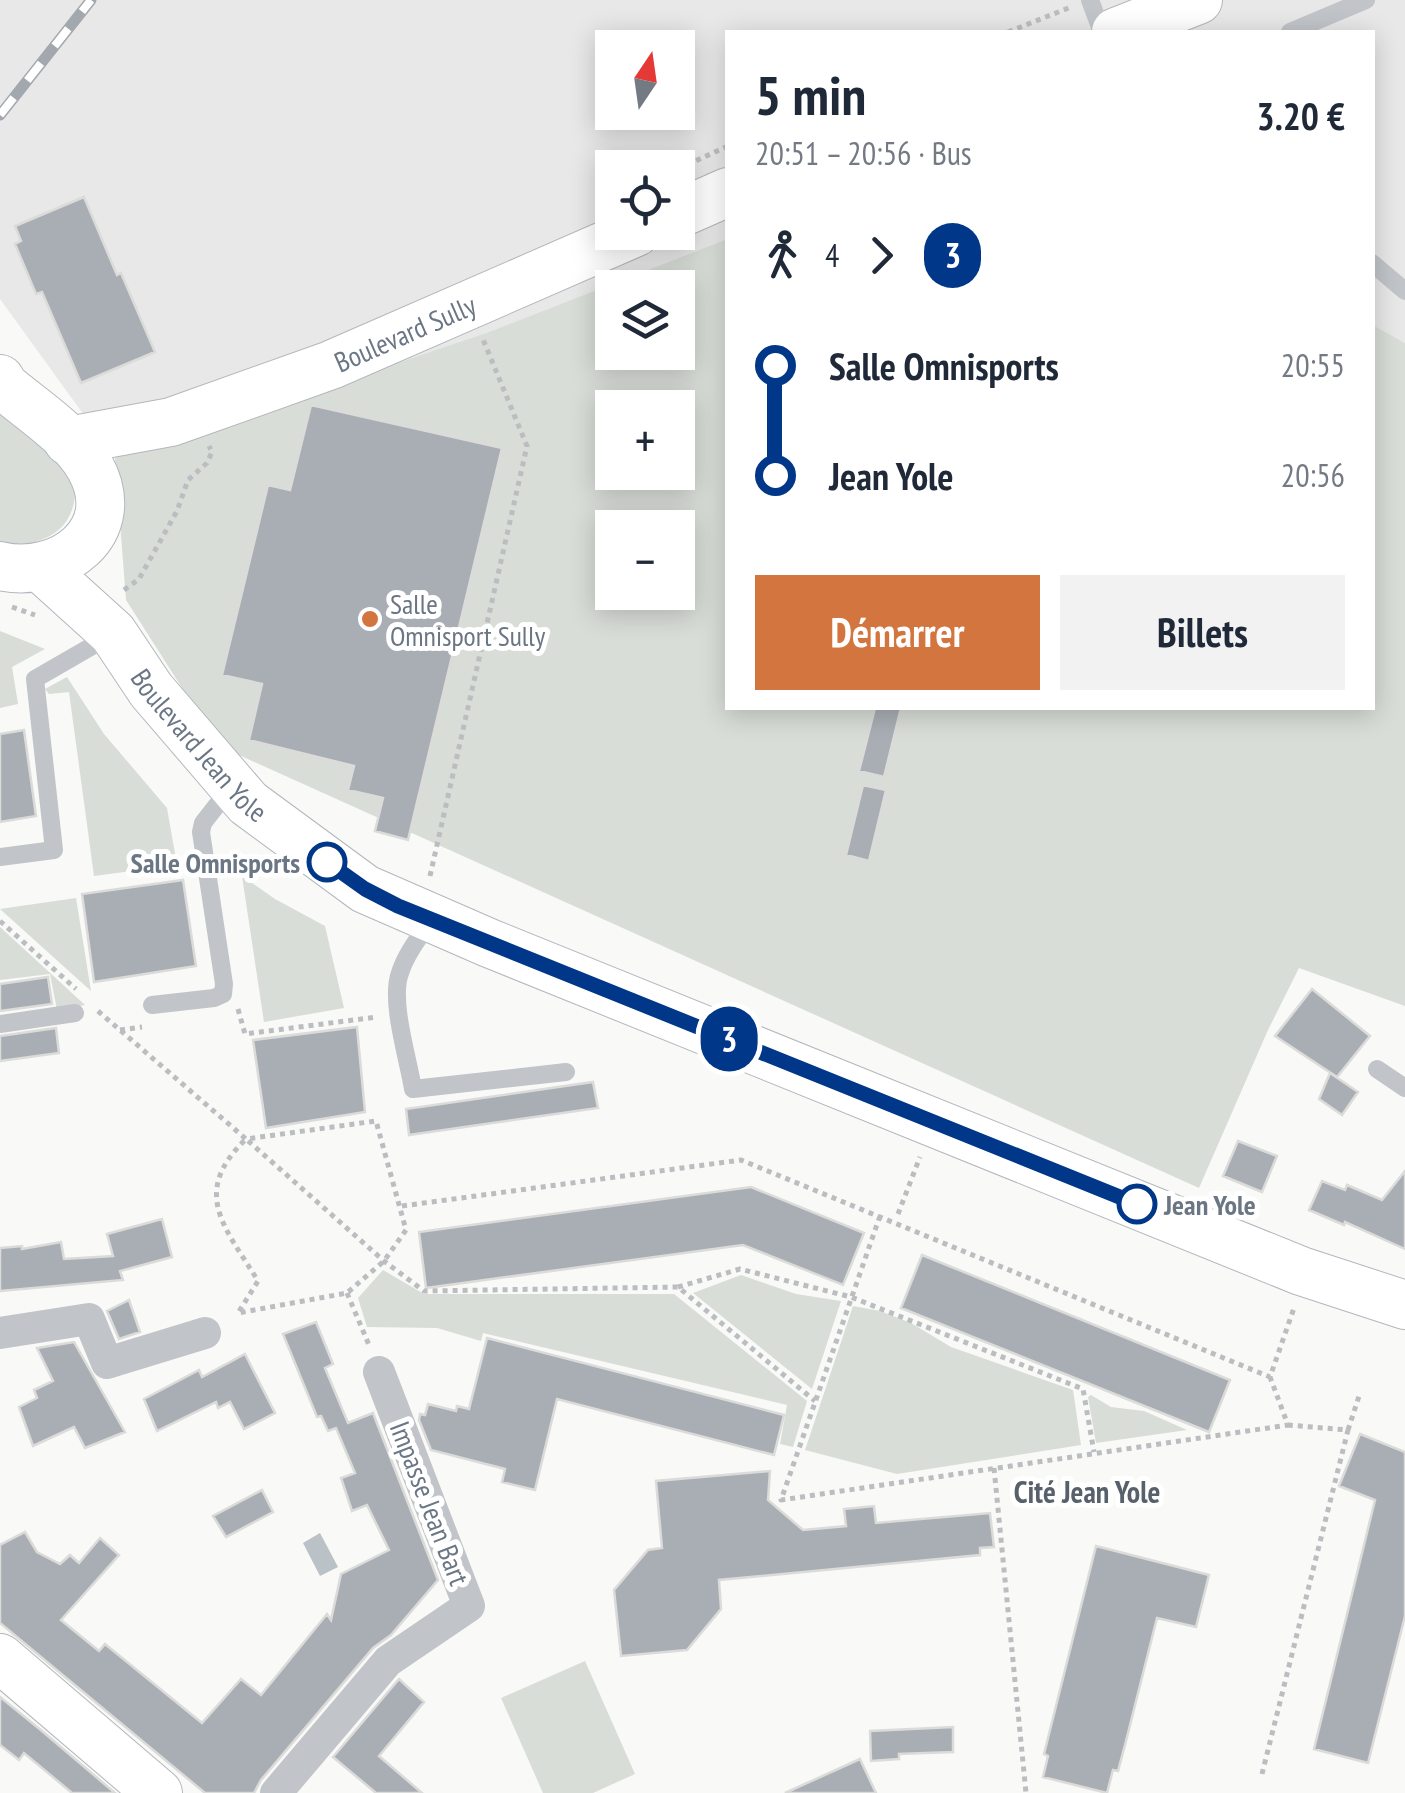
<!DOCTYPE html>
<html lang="fr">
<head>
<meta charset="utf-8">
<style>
	:root { --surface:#fff; --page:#f2f2f3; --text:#1f2937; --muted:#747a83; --accent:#d2753e }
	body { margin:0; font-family:"PT Sans Narrow",sans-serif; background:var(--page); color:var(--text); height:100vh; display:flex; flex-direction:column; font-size:38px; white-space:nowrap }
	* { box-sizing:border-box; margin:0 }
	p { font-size:32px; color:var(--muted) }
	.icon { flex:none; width:55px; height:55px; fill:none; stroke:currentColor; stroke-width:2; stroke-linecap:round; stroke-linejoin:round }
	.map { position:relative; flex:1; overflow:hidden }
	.side { position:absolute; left:725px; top:30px; width:650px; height:680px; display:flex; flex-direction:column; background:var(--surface); border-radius:0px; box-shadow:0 5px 25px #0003 }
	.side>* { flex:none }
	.badge { padding:0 20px; border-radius:32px; font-size:35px; line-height:65px }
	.needle { width:65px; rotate:13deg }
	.fabs { position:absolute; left:595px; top:30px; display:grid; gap:20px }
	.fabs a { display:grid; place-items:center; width:100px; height:100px; border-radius:0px; background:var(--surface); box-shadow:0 5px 25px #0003; font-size:50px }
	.map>.badge { position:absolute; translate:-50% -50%; box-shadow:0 0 0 5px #fff }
	.legs { display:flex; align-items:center; gap:15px; height:110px; padding:0 30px; font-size:32px }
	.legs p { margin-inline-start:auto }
	.overview { display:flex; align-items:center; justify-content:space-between; height:170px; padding:0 30px }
	h1 { font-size:55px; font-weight:600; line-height:75px }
	.cta { display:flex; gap:20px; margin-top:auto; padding:20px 30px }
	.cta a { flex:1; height:115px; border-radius:0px; background:var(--accent); color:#fff; font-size:40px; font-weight:600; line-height:115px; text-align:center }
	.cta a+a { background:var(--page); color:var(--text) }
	ul { padding:0 30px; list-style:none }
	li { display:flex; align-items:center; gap:35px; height:110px; font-size:38px }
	li i { display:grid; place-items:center; width:15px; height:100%; margin:0 12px; background:currentColor }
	li i::after { content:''; width:25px; height:25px; margin:-12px; border:8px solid; border-radius:50%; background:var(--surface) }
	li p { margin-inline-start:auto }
	li:first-child i { background:linear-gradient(#0000 50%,currentColor 0) }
	li:last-child i { background:linear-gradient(currentColor 50%,#0000 0) }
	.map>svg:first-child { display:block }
</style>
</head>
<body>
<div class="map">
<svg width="1405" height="1793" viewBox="0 0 1405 1793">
	<rect width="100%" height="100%" fill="#f9f9f7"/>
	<path fill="#e7e8e7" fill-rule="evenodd" d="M 0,0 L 1405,0 L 1405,343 L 1373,325 L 1372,32 L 728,32 L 727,239 L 489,332 L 115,458 L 0,299 ZM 612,48 L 678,48 L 678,112 L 612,112 ZM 612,168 L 678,168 L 678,232 L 612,232 Z"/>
	<path fill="#d8ddd7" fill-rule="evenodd" d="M 727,239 L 728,708 L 1372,708 L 1373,325 L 1405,343 L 1405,1006 L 1299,968 L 1268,1030 L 1199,1188 L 219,746 L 126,600 L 115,458 L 489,332 ZM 612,288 L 678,288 L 678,352 L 612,352 ZM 612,408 L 678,408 L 678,472 L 612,472 ZM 612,528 L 678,528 L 678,592 L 612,592 Z
		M 0,396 L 76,479 C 77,530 51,542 5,548 L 0,544 Z
		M 0,631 L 45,649 L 12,667 L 18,704 L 0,708 Z
		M 67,677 L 104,734 L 167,808 L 177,865 L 94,876 L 69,692 L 49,694 L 45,689 Z
		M 242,876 L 275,899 L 325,926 L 344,1008 L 264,1022 Z
		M 76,898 L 91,991 L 0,909 Z
		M 0,927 L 85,1005 L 57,1010 L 50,974 L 0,980 Z
		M 383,1270 L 424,1294 L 674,1294 L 807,1401 L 793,1447 L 780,1444 L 787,1405 L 483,1333 L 481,1341 L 437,1328 L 367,1327 L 358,1298 Z
		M 741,1275 L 796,1294 L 841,1301 L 812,1389 L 693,1293 Z
		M 853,1306 L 880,1311 L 911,1323 L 951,1347 L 1073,1390 L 1081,1445 L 897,1474 L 805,1450 Z
		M 1091,1395 L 1111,1407 L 1144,1411 L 1187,1430 L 1096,1443 L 1088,1397 Z
		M 585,1661 L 635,1774 L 593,1793 L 543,1793 L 501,1698 Z"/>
	<path fill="#bac2c7" d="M 320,1533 L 338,1567 L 320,1576 L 303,1543 Z"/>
	<path fill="#a9aeb5" stroke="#dbdbd9" stroke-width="2.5" d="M 84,197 L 117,275 L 121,273 L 155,352 L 81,383 L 42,292 L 36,294 L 15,244 L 21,241 L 15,226 Z
		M 311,405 L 502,448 L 408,840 L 375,831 L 383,798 L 348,790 L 354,766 L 249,740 L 262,684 L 222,675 L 268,485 L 290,490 Z
		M 875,708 L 901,708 L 884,777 L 859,771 Z
		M 24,730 L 36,816 L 0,822 L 0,734 Z
		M 863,785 L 886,790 L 869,861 L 846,855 Z
		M 183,880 L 196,966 L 94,982 L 82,894 Z
		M 48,977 L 52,1004 L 0,1011 L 0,984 Z
		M 1312,989 L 1370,1036 L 1337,1077 L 1275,1036 Z
		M 357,1027 L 365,1112 L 266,1128 L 253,1040 Z
		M 56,1028 L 59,1053 L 0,1061 L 0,1036 Z
		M 1330,1073 L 1358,1092 L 1342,1115 L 1319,1099 Z
		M 593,1082 L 598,1108 L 409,1135 L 406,1109 Z
		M 1238,1141 L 1277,1156 L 1262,1192 L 1223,1176 Z
		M 1405,1171 L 1405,1249 L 1345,1222 L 1344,1225 L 1309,1210 L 1322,1181 L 1345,1190 L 1347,1185 L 1382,1200 Z
		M 751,1187 L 864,1233 L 843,1285 L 743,1245 L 426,1288 L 419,1232 Z
		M 162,1219 L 172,1257 L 120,1271 L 123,1280 L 0,1291 L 0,1248 L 22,1246 L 22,1249 L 61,1242 L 64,1259 L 113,1256 L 107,1234 Z
		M 922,1255 L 1230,1380 L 1209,1432 L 901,1308 Z
		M 129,1300 L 140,1332 L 119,1339 L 107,1311 Z
		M 316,1322 L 333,1364 L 325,1368 L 348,1423 L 373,1413 L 438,1580 L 391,1635 L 373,1648 L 261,1780 L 254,1793 L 205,1793 L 0,1623 L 0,1545 L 25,1532 L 37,1552 L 60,1564 L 70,1555 L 79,1563 L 100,1538 L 119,1555 L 61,1620 L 99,1651 L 105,1644 L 202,1723 L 241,1679 L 261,1695 L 327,1614 L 331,1620 L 341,1574 L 389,1550 L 367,1505 L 352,1511 L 341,1478 L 355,1473 L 336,1428 L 328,1431 L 321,1416 L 317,1417 L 283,1334 Z
		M 487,1338 L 784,1415 L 774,1455 L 557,1399 L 535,1490 L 502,1482 L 505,1469 L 431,1450 L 419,1420 L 420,1414 L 425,1415 L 428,1404 L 456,1411 L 457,1406 L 469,1409 Z
		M 74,1342 L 125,1432 L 85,1448 L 74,1427 L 33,1446 L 19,1407 L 37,1398 L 34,1390 L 53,1381 L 37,1348 Z
		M 245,1354 L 275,1413 L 244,1429 L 230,1402 L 218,1408 L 216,1402 L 157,1431 L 144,1399 L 199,1370 L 202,1377 Z
		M 1360,1434 L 1405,1452 L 1405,1616 L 1368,1763 L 1314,1749 L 1375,1500 L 1339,1486 Z
		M 770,1471 L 768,1500 L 803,1530 L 846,1526 L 844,1509 L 874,1506 L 876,1523 L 990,1513 L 994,1547 L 980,1548 L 980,1555 L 719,1580 L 721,1609 L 687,1650 L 621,1656 L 614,1590 L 648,1550 L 662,1548 L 656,1481 Z
		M 262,1490 L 273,1512 L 226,1537 L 213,1516 Z
		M 1096,1546 L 1209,1575 L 1196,1627 L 1157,1618 L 1125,1745 L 1118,1771 L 1113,1770 L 1107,1793 L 1043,1777 L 1048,1756 L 1044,1754 Z
		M 399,1679 L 424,1702 L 379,1756 L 422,1793 L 376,1793 L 333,1757 Z
		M 0,1697 L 42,1731 L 115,1793 L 72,1793 L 24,1753 L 19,1760 L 0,1745 Z
		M 953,1727 L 953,1752 L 899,1754 L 899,1759 L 871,1761 L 870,1731 Z
		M 860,1759 L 876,1793 L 785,1793 Z"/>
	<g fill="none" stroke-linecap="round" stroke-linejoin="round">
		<defs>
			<g id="secondary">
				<path d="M 1116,32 L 1198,0"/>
				<path d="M 678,214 L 728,192"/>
				<path d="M 0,379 L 4,386 C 32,410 71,434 90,467 C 126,532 60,580 0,566"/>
				<path id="s1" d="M 68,441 L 171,422 L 331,365 L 636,232"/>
				<path id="s2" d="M 40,567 L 113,633 L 151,690 L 248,803 L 365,889 L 489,943 L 1301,1271 L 1405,1305"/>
				<path d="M 0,1658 L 158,1793"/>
			</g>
		</defs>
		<use href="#secondary" stroke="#b3b7bd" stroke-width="50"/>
		<path stroke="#bbbdc0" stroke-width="5" stroke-dasharray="5 5" stroke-linecap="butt" d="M 1008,32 L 1071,7
			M 678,169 L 728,146
			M 124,590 L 139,579 L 177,511 L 188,480 L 207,463 L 212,452 L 209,446
			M 12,607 L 35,615
			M 430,876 L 527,446 L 482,337
			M 0,921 L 76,989
			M 238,1009 L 245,1034 L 377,1017
			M 98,1011 L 246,1139 L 376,1121 L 406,1230 L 384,1261 L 347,1293 L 238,1313 L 258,1281 C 225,1227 190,1193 246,1139 L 384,1261 L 424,1291 L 678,1287 L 815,1401
			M 120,1030 L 142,1027
			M 402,1206 L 741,1160 L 1270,1377 L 1294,1308
			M 898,1214 L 920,1157
			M 880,1216 L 781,1500 L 1288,1425 L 1270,1377
			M 678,1287 L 740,1269 L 851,1297 L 1083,1389 L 1094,1452
			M 347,1293 L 369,1345
			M 1348,1430 L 1360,1393
			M 994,1468 L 1026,1793
			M 1262,1774 L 1348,1430 L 1288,1425"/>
		<path stroke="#c1c4c8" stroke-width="18" d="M 1090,0 L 1102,32
			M 1290,32 L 1366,0
			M 1372,263 L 1405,291
			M 0,857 L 54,850 L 35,679 L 113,634
			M 432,920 C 419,937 405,955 399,976 C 391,1005 408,1058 413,1089 L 566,1072
			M 152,1005 L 214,998 L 223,994 L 224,984 L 201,832 L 203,823 L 231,787
			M 0,1024 L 75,1013
			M 1377,1069 L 1405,1088"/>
		<path stroke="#c1c4c8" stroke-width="32" d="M 0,1333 L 89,1319 L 107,1363 L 205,1333
			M 276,1793 L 388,1661 L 469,1606 L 379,1372"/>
		<use href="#secondary" stroke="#fff" stroke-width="48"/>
		<defs>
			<path id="rail" d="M 0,115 L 91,0"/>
		</defs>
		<use href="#rail" stroke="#a3a7ae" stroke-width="11"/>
		<use href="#rail" stroke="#fff" stroke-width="8" stroke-dasharray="22" stroke-linecap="butt"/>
	</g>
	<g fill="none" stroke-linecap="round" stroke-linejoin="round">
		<defs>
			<path id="line-1" d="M 327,862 L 365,889 L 398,906 L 1137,1204"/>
		</defs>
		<use href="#line-1" stroke="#fff" stroke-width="22"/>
		<use href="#line-1" stroke="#003788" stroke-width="15"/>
	</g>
	<circle fill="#d2753e" stroke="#fff" stroke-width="4" cx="370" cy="619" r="10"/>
	<g fill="#fff" stroke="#003788" stroke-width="5">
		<circle cx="327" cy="862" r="18"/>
		<circle cx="1137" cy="1204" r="18"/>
	</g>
	<g text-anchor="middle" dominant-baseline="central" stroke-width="10" stroke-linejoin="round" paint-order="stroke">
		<g font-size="28" fill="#6b7685" stroke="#fff">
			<text stroke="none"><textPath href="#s1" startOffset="355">Boulevard Sully</textPath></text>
			<text stroke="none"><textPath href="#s2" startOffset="240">Boulevard Jean Yole</textPath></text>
			<text transform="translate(430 1503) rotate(69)">Impasse Jean Bart</text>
		</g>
		<g font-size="28" fill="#6b7685" stroke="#fff" text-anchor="start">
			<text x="390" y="603">Salle<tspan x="390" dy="32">Omnisport Sully</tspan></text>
		</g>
		<g font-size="28" font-weight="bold" fill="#6b7685" stroke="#fff" text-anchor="end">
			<text x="300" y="862">Salle Omnisports</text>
			<text x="1164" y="1204" text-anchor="start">Jean Yole</text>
		</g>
		<g font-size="30" font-weight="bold" fill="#58606b" stroke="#fff">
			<text x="1087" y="1491">Cité Jean Yole</text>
		</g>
	</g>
</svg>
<div class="fabs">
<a><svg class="needle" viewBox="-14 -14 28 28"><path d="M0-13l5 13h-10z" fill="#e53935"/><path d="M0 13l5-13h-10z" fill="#747a83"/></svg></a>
<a><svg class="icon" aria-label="locate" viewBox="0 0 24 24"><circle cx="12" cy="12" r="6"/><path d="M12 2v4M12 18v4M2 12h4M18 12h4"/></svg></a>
<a><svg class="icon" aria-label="layers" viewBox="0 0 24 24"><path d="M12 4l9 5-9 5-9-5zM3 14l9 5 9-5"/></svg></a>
<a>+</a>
<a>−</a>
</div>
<b class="badge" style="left:729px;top:1039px;background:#003788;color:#fff">3</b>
<section class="side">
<div class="overview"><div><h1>5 min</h1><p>20:51 – 20:56 · Bus</p></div><b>3.20 €</b></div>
<div class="legs"><svg class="icon" aria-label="walk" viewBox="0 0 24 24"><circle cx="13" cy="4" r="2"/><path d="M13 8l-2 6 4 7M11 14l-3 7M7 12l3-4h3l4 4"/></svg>4<svg class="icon" aria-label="forward" viewBox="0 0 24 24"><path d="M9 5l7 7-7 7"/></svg><b class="badge" style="background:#003788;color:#fff">3</b></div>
<ul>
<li><i style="color:#003788"></i><b>Salle Omnisports</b><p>20:55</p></li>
<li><i style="color:#003788"></i><b>Jean Yole</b><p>20:56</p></li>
</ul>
<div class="cta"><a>Démarrer</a><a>Billets</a></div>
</section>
</div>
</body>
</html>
